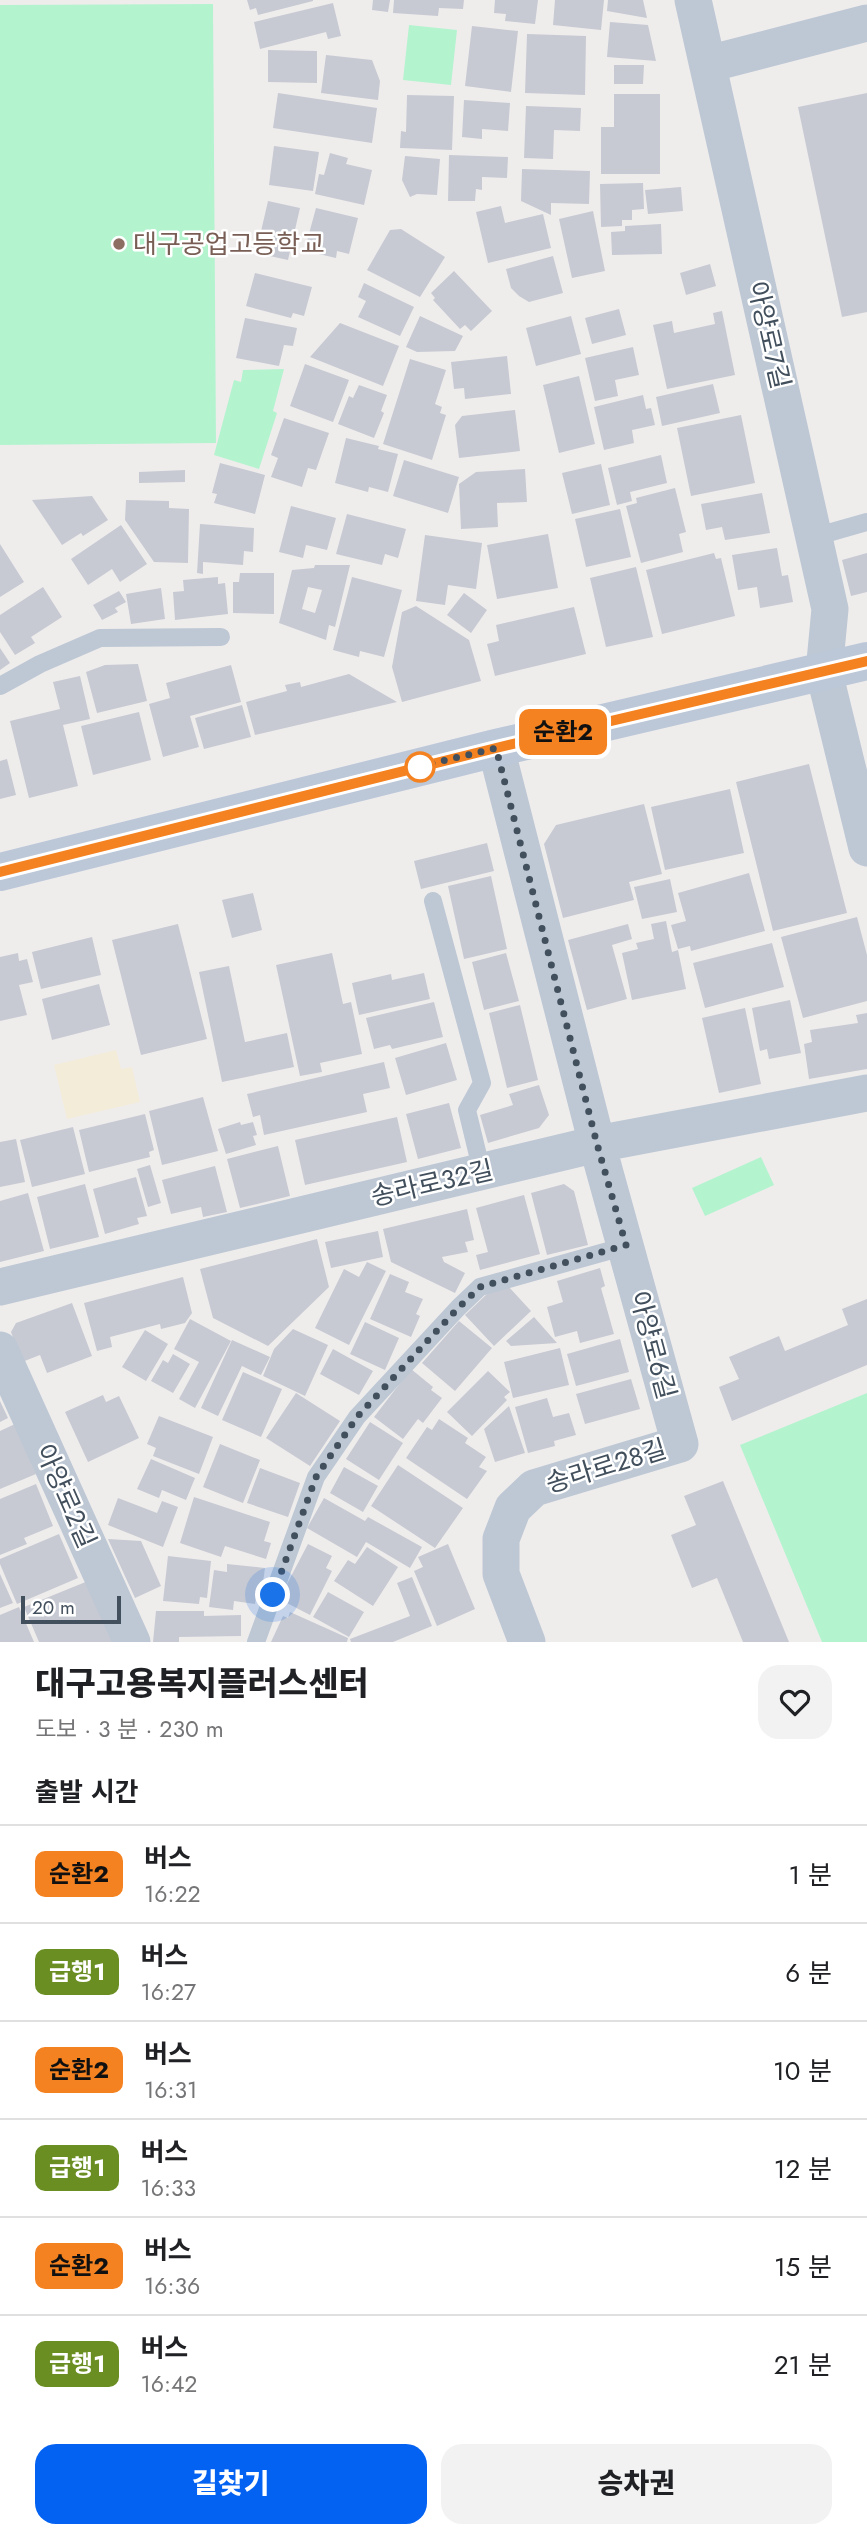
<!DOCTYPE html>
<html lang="ko">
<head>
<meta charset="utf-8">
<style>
	:root { --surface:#fff; --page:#f2f2f2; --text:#202124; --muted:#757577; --line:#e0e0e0; --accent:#0362f2 }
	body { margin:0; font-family:Jost,"Noto Sans KR",sans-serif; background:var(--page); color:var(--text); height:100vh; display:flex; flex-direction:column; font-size:26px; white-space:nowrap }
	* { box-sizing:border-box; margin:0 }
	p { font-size:23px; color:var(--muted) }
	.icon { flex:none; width:38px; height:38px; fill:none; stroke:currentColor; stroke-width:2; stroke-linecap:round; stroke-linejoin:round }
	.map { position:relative; height:1642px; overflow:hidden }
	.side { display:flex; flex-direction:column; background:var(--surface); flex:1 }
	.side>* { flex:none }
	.badge { padding:0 14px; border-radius:10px; font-size:24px; line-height:46px }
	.scale { position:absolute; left:21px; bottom:18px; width:100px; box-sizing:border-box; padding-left:7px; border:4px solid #424f5c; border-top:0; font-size:19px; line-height:24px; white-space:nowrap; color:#424f5c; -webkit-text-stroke:5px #fff; paint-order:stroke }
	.you { position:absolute; width:35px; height:35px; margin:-18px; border:5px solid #fff; border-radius:50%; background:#1a73e8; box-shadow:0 0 0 10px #1a73e833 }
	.map>.badge { position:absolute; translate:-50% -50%; box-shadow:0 0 0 4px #fff }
	h2 { padding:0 35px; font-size:26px; line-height:63px }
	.round { display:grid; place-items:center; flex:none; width:74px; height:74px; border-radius:21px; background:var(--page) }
	.headline { display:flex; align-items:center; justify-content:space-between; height:119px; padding:0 35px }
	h1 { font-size:33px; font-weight:800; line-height:52px }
	.action { display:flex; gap:14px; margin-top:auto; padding:14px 35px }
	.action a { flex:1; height:80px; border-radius:21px; background:var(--accent); color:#fff; font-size:28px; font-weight:800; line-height:80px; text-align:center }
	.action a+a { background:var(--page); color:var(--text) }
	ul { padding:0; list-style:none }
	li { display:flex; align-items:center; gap:21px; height:98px; padding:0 35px; border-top:2px solid var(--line) }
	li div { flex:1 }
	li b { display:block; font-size:26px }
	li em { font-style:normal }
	li .badge { min-width:77px; font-weight:700; text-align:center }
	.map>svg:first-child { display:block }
</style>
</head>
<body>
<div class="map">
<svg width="867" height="1642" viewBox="0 0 867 1642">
	<rect width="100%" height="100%" fill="#efecec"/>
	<path fill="#b3f4cf" d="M 213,4 L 216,443 L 0,445 L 0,5 Z
		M 409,25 L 457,30 L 451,85 L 403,80 Z
		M 284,369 L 273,411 L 277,413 L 259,469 L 214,455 L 234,380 L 241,382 L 243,370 Z
		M 761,1157 L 774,1185 L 705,1216 L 692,1188 Z
		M 867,1393 L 867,1642 L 822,1642 L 740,1445 Z"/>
	<path fill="#f3ecd9" d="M 116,1050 L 121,1069 L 132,1067 L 140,1102 L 67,1119 L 54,1065 Z"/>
	<path fill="#c7cad3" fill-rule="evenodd" d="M 247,0 L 313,0 L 313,1 L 258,15 L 256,8 L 250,10 Z
		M 373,0 L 390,0 L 388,12 L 372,10 Z
		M 394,0 L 464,0 L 463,9 L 439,8 L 438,16 L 393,13 Z
		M 495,0 L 538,0 L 535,24 L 505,21 L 506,14 L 494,13 Z
		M 555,0 L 604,0 L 601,30 L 553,25 Z
		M 608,0 L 643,0 L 647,18 L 607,11 Z
		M 333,3 L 341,36 L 328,39 L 326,32 L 260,49 L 254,22 Z
		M 610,22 L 648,25 L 656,61 L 607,57 Z
		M 472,26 L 518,31 L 511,92 L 465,86 Z
		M 527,34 L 586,36 L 585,95 L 525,93 Z
		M 268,50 L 317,51 L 317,83 L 268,82 Z
		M 326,55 L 372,60 L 380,81 L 378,100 L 321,93 Z
		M 614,65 L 644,65 L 643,84 L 614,84 Z
		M 278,93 L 377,108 L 372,143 L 273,128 Z
		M 867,93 L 867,312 L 842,317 L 798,107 Z
		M 614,94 L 660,94 L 660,174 L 601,174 L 601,127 L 614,127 Z
		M 407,95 L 454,96 L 452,150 L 400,148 L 401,131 L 406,132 Z
		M 464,100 L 510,103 L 508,131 L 482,129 L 482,139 L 462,137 Z
		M 526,106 L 581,108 L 580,131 L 554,130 L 553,159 L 524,158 Z
		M 274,146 L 319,152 L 313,191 L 269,185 Z
		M 330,153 L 348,158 L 346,164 L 372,170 L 364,205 L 315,194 L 319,174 L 324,175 Z
		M 449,155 L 508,157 L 507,178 L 482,177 L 482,190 L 476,189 L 475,201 L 448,201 Z
		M 405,156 L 440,159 L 437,195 L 417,194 L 410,197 L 402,180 Z
		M 522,169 L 590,171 L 589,204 L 551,203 L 551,215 L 521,201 Z
		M 643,183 L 644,209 L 632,210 L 632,220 L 622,220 L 622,226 L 601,227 L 600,184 Z
		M 681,187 L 683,211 L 648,214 L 645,190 Z
		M 268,201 L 300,208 L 288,260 L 256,253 Z
		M 501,206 L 505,223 L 543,214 L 551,248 L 488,263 L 476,212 Z
		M 316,208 L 358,218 L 349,254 L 337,251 L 336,258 L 310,252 L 313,243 L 307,241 Z
		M 593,211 L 605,271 L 572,278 L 559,219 Z
		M 661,224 L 662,254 L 612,255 L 611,232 L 625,231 L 625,226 Z
		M 401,229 L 445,257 L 420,297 L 367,270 L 390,230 Z
		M 553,256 L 563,293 L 529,302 L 519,296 L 511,288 L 506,269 Z
		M 710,264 L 716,286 L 686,295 L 680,273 Z
		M 454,271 L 492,311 L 471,331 L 465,325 L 460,329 L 433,300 L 435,298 L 431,293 Z
		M 255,273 L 312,287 L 304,316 L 293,313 L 291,318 L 246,306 Z
		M 364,283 L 414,307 L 400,336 L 358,317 L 366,301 L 358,297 Z
		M 619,309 L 626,335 L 592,344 L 585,318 Z
		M 722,311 L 735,375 L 667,389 L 653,325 L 672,321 L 674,333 L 715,324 L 713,313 Z
		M 420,316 L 463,336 L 455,351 L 417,352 L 406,347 Z
		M 571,316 L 581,354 L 536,366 L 526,328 Z
		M 245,318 L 297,328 L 293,346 L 284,345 L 279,366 L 236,358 Z
		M 340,323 L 399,346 L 383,386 L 310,357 Z
		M 633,347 L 639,375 L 615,380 L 618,396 L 595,401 L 585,358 Z
		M 507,356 L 511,394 L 465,399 L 464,388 L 454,389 L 451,362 Z
		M 410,359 L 446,370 L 435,404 L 442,407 L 440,413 L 446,415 L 432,460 L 383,444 Z
		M 305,364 L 349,380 L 333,422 L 290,406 Z
		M 579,376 L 595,444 L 559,453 L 543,385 Z
		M 713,384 L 720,413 L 662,426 L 656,397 Z
		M 359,385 L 387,395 L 381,411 L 384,413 L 374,438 L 338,424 L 349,396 L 353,398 Z
		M 643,395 L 646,409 L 651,408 L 655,425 L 632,430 L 634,443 L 604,450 L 594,407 Z
		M 515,410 L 520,451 L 459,458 L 455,425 L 462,416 Z
		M 741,415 L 755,483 L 691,496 L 677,428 Z
		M 284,418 L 329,433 L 316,470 L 308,468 L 302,487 L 271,477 L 278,458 L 271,455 Z
		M 346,438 L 379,446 L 378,449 L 398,454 L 388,492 L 369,487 L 368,492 L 335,483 Z
		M 661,455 L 667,483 L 630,492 L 632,501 L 617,505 L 608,468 Z
		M 404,460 L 459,477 L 448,513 L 393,496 Z
		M 220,463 L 265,475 L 255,514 L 214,503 L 217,494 L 212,493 Z
		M 601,464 L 610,505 L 572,514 L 562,473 Z
		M 525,469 L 527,502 L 497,503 L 498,527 L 461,529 L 459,484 L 476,472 Z
		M 185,470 L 185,482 L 139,483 L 139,472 Z
		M 675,488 L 686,532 L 679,534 L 683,552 L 641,563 L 626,506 L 637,503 L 636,498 Z
		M 762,493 L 770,533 L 725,540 L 722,527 L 706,530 L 701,504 Z
		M 92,496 L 108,520 L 83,536 L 81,533 L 62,545 L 32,500 Z
		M 126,500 L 169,501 L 169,508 L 189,509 L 188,563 L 154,562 L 125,520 Z
		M 291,506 L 336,518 L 327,550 L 306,545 L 303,558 L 279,552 Z
		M 620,509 L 631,557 L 586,567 L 575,519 Z
		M 347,514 L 406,529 L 398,558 L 385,554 L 382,565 L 336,554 Z
		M 200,524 L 254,528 L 253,552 L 244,551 L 243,565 L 203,562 L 203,574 L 197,573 Z
		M 121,525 L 147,564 L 120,582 L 112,569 L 88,585 L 71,559 Z
		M 548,534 L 558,588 L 497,599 L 487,545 Z
		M 425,535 L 482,543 L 476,589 L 448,585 L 445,605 L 416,601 Z
		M 0,544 L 24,582 L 0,597 Z
		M 777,548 L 782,576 L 788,575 L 793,602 L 760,608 L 757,587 L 738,590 L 732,555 Z
		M 714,553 L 716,559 L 721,558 L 735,616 L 662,634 L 646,570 Z
		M 867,553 L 867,592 L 851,596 L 842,560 Z
		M 315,565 L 350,565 L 335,627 L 329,625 L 326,640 L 279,623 L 292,570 L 314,568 ZM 308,587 L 322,590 L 315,613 L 302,609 Z
		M 636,567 L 653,637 L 606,647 L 590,578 Z
		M 240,573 L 274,573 L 274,614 L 233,613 L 233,582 L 239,582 Z
		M 218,577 L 218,584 L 225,583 L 228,614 L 175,620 L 173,592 L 184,591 L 183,580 Z
		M 352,577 L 402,590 L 384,657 L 360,651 L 359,657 L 333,650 Z
		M 43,587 L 62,617 L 31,637 L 35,643 L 15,655 L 0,632 L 0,615 Z
		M 161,588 L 165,619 L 131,624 L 126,594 Z
		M 119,591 L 126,602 L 115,608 L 118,612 L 102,620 L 93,605 Z
		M 464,593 L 487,610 L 471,633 L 447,615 Z
		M 416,606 L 469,640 L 481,681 L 402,702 L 392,667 L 402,612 Z
		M 574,607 L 586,654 L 495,676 L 487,644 L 499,641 L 496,625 Z
		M 0,648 L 10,663 L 0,670 Z
		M 138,664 L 147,701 L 97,713 L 86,672 L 105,665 Z
		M 231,665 L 241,702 L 190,716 L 199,747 L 163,757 L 149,704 L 170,698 L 166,683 Z
		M 349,674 L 397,702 L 255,735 L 246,702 L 287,691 L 285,685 L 300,682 L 301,687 Z
		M 80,676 L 90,719 L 63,725 L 78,786 L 29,798 L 10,721 L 60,709 L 53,682 Z
		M 242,705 L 251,737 L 204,749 L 195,718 Z
		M 139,712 L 151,760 L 93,775 L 81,726 Z
		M 7,759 L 16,795 L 0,799 L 0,761 Z
		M 809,764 L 847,913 L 773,931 L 736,782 Z
		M 730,789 L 744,853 L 665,870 L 651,807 Z
		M 644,804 L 662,874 L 629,882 L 634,900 L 563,918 L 544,844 L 556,825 Z
		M 487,843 L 494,871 L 421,889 L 414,861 Z
		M 749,873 L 765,931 L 691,951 L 690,946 L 678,949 L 671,925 L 686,921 L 678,893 Z
		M 491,876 L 507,949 L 464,959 L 448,886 Z
		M 670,879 L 677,912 L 642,919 L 634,887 Z
		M 253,893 L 262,930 L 232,938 L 222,900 Z
		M 857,917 L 867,955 L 867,1001 L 803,1018 L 781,937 Z
		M 666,921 L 672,952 L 678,950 L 686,989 L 632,1000 L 622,953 L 638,949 L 636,943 L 654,939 L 651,924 Z
		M 178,924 L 207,1039 L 141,1055 L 112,940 Z
		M 628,924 L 632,939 L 612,945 L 627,999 L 587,1010 L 568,940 Z
		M 92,937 L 101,975 L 41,989 L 32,952 Z
		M 772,943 L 784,987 L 705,1008 L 693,963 Z
		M 18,953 L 19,961 L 27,959 L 33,982 L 19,985 L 27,1015 L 0,1021 L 0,957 Z
		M 332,953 L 343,1004 L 351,1002 L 362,1054 L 320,1063 L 322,1072 L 300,1076 L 276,965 Z
		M 506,953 L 519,1001 L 484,1010 L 472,962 Z
		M 229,966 L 245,1042 L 287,1033 L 294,1067 L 222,1082 L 199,972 Z
		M 424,973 L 430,999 L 359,1015 L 352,983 L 391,974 L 392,980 Z
		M 99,984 L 110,1025 L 52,1040 L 42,999 Z
		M 790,1000 L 801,1053 L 769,1059 L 767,1049 L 760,1051 L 752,1008 Z
		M 434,1002 L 443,1037 L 392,1049 L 390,1045 L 374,1049 L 366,1018 Z
		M 520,1005 L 538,1080 L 507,1088 L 489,1013 Z
		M 745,1008 L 761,1084 L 719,1093 L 702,1018 Z
		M 867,1013 L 867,1069 L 809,1079 L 804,1044 L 812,1042 L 810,1030 L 858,1023 L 856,1015 Z
		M 446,1043 L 457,1080 L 406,1095 L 395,1058 Z
		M 384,1062 L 390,1088 L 363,1094 L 367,1112 L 264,1135 L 260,1115 L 253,1117 L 247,1094 Z
		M 539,1085 L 549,1115 L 539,1128 L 488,1143 L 480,1115 L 513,1105 L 509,1094 Z
		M 203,1097 L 218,1151 L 162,1165 L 149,1111 Z
		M 449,1103 L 461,1148 L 418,1159 L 406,1114 Z
		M 145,1114 L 154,1150 L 149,1152 L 150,1157 L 89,1172 L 79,1130 Z
		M 397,1117 L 407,1162 L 305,1185 L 295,1140 Z
		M 240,1122 L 241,1125 L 253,1122 L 257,1135 L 253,1136 L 256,1145 L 226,1154 L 218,1129 Z
		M 73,1127 L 85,1174 L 32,1187 L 20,1140 Z
		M 16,1139 L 25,1182 L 0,1187 L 0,1142 Z
		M 278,1146 L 290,1196 L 240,1208 L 227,1159 Z
		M 150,1165 L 161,1203 L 148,1207 L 137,1169 Z
		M 215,1166 L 227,1212 L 203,1217 L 201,1207 L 171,1214 L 162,1180 Z
		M 136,1177 L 147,1216 L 137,1218 L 139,1224 L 105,1234 L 93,1189 Z
		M 85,1184 L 99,1237 L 50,1249 L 37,1197 Z
		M 564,1184 L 574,1191 L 588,1245 L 547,1255 L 531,1193 Z
		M 28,1193 L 44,1251 L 0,1262 L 0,1201 Z
		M 524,1195 L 540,1254 L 480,1270 L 476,1255 L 488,1252 L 476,1208 Z
		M 467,1209 L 474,1240 L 465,1242 L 468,1252 L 442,1257 L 444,1262 L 465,1273 L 455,1293 L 391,1262 L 383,1229 Z
		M 378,1231 L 383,1257 L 331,1268 L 325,1242 Z
		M 317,1239 L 329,1287 L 268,1346 L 213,1318 L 200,1269 Z
		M 367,1262 L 386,1271 L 349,1345 L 315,1328 L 344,1269 L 359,1277 Z
		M 600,1268 L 605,1286 L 601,1288 L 614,1334 L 580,1343 L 577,1331 L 555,1337 L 547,1307 L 563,1302 L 557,1281 Z
		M 390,1274 L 409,1282 L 405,1292 L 423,1299 L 416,1314 L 420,1316 L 411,1337 L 370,1319 Z
		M 183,1277 L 192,1313 L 185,1323 L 161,1329 L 160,1324 L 110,1337 L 112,1347 L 97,1351 L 84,1303 Z
		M 508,1286 L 531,1311 L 494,1346 L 465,1315 L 487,1294 Z
		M 867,1299 L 867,1365 L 732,1421 L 719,1387 L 739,1379 L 729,1357 L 779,1336 L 785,1351 L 848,1325 L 842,1309 Z
		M 72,1303 L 92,1356 L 47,1373 L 40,1355 L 22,1362 L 11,1332 L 16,1323 Z
		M 534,1317 L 557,1343 L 511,1346 L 506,1341 Z
		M 190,1319 L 231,1341 L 195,1408 L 179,1399 L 199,1362 L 174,1349 Z
		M 459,1321 L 492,1348 L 455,1391 L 422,1363 Z
		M 365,1322 L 399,1338 L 385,1370 L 350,1354 Z
		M 293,1329 L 328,1345 L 305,1396 L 263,1376 L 274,1349 Z
		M 145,1330 L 168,1344 L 146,1381 L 122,1367 Z
		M 620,1339 L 629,1372 L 576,1386 L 567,1354 Z
		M 232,1340 L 270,1357 L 261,1375 L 242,1366 L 218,1416 L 201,1408 Z
		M 560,1348 L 569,1385 L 513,1398 L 504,1362 Z
		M 333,1349 L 373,1371 L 359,1395 L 320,1374 Z
		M 173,1354 L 190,1364 L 173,1393 L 151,1381 L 163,1360 L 168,1363 Z
		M 411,1369 L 433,1387 L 431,1390 L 442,1398 L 423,1423 L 418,1419 L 403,1439 L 374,1417 Z
		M 488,1371 L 510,1392 L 504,1397 L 507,1400 L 472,1436 L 447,1412 Z
		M 243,1372 L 282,1389 L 261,1437 L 222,1420 Z
		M 631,1379 L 640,1409 L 585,1424 L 576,1394 Z
		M 296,1393 L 340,1421 L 310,1466 L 266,1438 Z
		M 103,1395 L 106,1402 L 119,1396 L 139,1438 L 88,1462 L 65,1412 Z
		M 547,1398 L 553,1417 L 569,1413 L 576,1435 L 554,1441 L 555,1446 L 528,1453 L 515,1407 Z
		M 0,1401 L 8,1418 L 0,1422 Z
		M 509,1406 L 525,1453 L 495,1462 L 484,1429 Z
		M 159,1416 L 213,1437 L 199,1474 L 153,1456 L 156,1448 L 147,1444 Z
		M 439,1419 L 468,1438 L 465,1443 L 486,1457 L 479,1467 L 487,1471 L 467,1499 L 406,1458 L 427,1427 L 432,1430 Z
		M 370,1422 L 403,1443 L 379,1480 L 346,1459 Z
		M 15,1424 L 36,1474 L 0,1489 L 0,1431 Z
		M 220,1444 L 260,1460 L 243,1503 L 203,1487 Z
		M 151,1459 L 195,1478 L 186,1500 L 162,1490 L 159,1498 L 137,1489 Z
		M 398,1465 L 463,1508 L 435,1548 L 371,1506 Z
		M 344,1467 L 378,1486 L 363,1512 L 330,1493 Z
		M 260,1468 L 300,1483 L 288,1517 L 247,1503 Z
		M 723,1481 L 789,1642 L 743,1642 L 717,1578 L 692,1588 L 671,1535 L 696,1525 L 684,1496 Z
		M 36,1484 L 53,1526 L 24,1538 L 27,1544 L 0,1555 L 0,1499 Z
		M 194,1497 L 270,1522 L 264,1541 L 271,1543 L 266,1559 L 225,1546 L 221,1557 L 180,1543 Z
		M 118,1498 L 157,1513 L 162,1501 L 178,1507 L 163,1547 L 108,1525 Z
		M 324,1498 L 365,1521 L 368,1517 L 422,1547 L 410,1568 L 366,1542 L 357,1557 L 307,1528 Z
		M 59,1534 L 78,1578 L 17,1604 L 0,1564 L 0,1559 Z
		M 108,1539 L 141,1541 L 161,1586 L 135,1598 Z
		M 308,1544 L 332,1556 L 326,1568 L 332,1571 L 310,1615 L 279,1599 Z
		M 448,1544 L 475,1609 L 437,1626 L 414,1571 L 423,1567 L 418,1557 Z
		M 367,1547 L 398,1567 L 373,1606 L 334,1581 L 348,1560 L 355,1564 Z
		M 168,1556 L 211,1561 L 207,1598 L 200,1597 L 199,1604 L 163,1601 Z
		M 227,1564 L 265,1568 L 261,1598 L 256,1598 L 255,1604 L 234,1601 L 233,1610 L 209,1607 L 214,1570 L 227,1572 Z
		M 0,1574 L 13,1603 L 0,1608 Z
		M 412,1577 L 432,1626 L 393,1642 L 351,1642 L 350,1639 L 410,1616 L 397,1583 Z
		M 88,1581 L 114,1642 L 39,1642 L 24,1607 Z
		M 328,1592 L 364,1612 L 349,1637 L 313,1617 Z
		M 19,1607 L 34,1642 L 0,1642 L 0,1615 Z
		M 156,1611 L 204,1611 L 204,1616 L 241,1615 L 241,1636 L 179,1637 L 179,1642 L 153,1642 Z
		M 290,1612 L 348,1638 L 347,1642 L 271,1642 L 283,1616 L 288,1618 Z"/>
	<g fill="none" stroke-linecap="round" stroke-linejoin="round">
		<path stroke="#bdc8d4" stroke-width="18" d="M 814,537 L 867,522
			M 0,686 L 40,664 L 100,638 L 221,637
			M 433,901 L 482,1083 L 467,1110 L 482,1172
			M 256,1642 L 316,1477 L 357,1417 L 458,1308 L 480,1287 L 626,1246"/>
		<path stroke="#bdc8d4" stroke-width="37" d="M 693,0 L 830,609 L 824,672 L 867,848
			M 708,64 L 867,23
			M 496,748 L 597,1144 L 680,1444 L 534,1488 L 513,1508 L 501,1539 L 501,1574 L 527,1642
			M 0,1287 L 597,1144 L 867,1093
			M 0,1350 L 132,1642"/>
		<path stroke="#bcc8d8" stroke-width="38" d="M 0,872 L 496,748 L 867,661"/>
	</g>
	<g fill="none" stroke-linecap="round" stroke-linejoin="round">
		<defs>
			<path id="line" d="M 0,872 L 496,748 L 867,661"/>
		</defs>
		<use href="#line" stroke="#fff" stroke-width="16"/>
		<use href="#line" stroke="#f58220" stroke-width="10"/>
		<path stroke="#424f5c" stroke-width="7" stroke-dasharray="0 12.6" d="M 273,1595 L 316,1477 L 357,1417 L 458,1308 L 480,1287 L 626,1245 L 597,1144 L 496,748 L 418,767 L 420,767"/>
	</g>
	<circle fill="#8d6e63" stroke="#fff" stroke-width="2.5" cx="119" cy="244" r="7"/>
	<circle fill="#fff" stroke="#f58220" stroke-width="3.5" cx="420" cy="767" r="14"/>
	<g text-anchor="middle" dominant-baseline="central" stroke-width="5" stroke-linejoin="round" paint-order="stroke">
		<g font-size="26" fill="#785e54" stroke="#fff" text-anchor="start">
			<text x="133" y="244">대구공업고등학교</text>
		</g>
		<g font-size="26" fill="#424f5c" stroke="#fff">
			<text transform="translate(769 335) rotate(77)">아양로7길</text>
			<text transform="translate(432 1183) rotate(-13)">송라로32길</text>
			<text transform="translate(653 1345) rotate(75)">아양로6길</text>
			<text transform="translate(606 1466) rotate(-17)">송라로28길</text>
			<text transform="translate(66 1496) rotate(66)">아양로2길</text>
		</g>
	</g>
</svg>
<div class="scale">20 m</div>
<div class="you" style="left:273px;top:1595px"></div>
<b class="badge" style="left:563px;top:732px;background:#f58220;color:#111">순환2</b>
</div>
<section class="side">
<div class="headline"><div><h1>대구고용복지플러스센터</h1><p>도보 · 3 분 · 230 m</p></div><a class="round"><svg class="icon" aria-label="heart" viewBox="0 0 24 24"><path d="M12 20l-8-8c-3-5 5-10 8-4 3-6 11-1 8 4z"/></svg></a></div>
<h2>출발 시간</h2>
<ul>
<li><span class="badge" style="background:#f58220;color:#111">순환2</span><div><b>버스</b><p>16:22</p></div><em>1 분</em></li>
<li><span class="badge" style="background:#6b8e23;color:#fff">급행1</span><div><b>버스</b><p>16:27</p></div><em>6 분</em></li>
<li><span class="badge" style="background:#f58220;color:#111">순환2</span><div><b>버스</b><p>16:31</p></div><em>10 분</em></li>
<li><span class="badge" style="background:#6b8e23;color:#fff">급행1</span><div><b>버스</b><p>16:33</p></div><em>12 분</em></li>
<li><span class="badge" style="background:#f58220;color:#111">순환2</span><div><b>버스</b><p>16:36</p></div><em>15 분</em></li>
<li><span class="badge" style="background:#6b8e23;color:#fff">급행1</span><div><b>버스</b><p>16:42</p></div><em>21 분</em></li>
</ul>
<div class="action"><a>길찾기</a><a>승차권</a></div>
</section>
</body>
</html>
